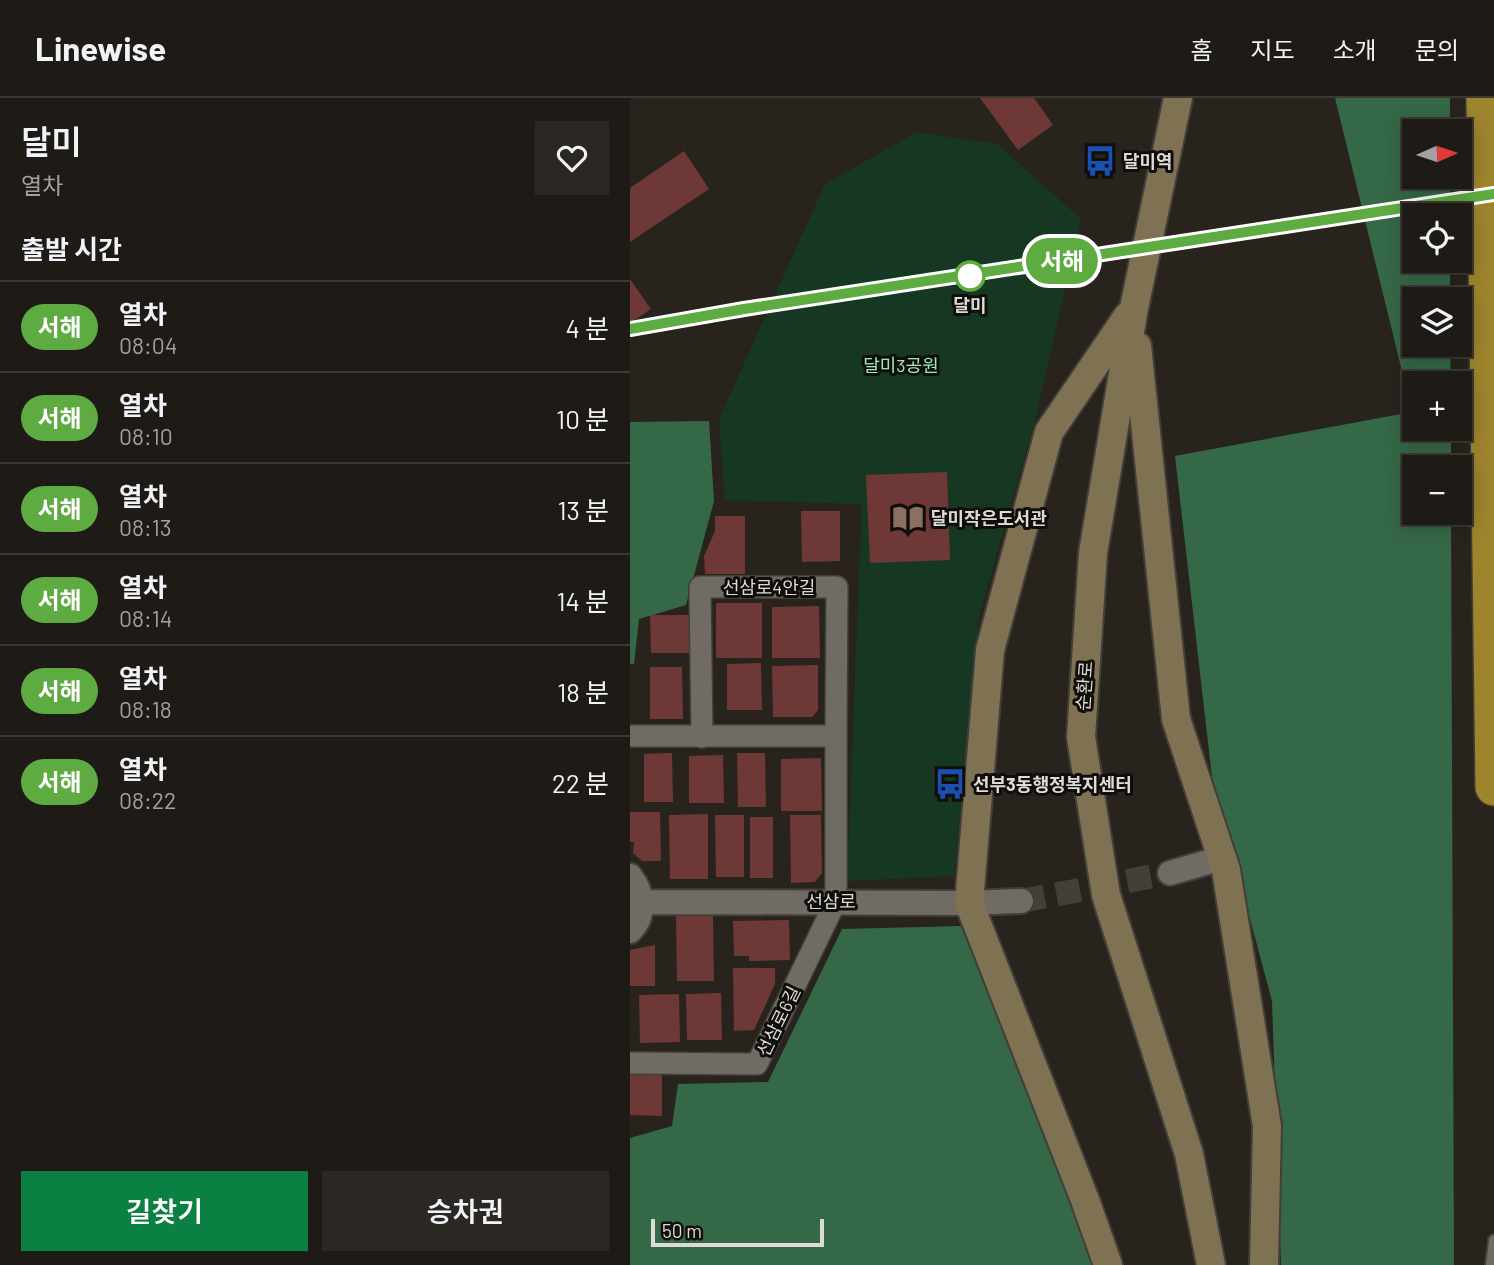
<!DOCTYPE html>
<html lang="ko">
<head>
<meta charset="utf-8">
<style>
	:root { --surface:#1e1b16; --page:#2b2823; --text:#f1f3f6; --muted:#a1a1a1; --line:#3c3935; --accent:#0b8043 }
	body { margin:0; font-family:Barlow,"Noto Sans KR",sans-serif; background:var(--page); color:var(--text); height:100vh; display:flex; flex-direction:column; font-size:26px; white-space:nowrap }
	* { box-sizing:border-box; margin:0 }
	p { font-size:23px; color:var(--muted) }
	.icon { flex:none; width:38px; height:38px; fill:none; stroke:currentColor; stroke-width:2; stroke-linecap:round; stroke-linejoin:round }
	.map { position:relative; flex:1; overflow:hidden }
	.side { display:flex; flex-direction:column; background:var(--surface); width:630px }
	.side>* { flex:none }
	.badge { padding:0 14px; border-radius:23px; font-size:24px; line-height:46px }
	.needle { width:46px; rotate:87deg }
	.buttons { position:absolute; left:772px; top:21px; display:grid; gap:14px }
	.buttons a { display:grid; place-items:center; width:70px; height:70px; border-radius:0px; background:var(--surface); box-shadow:0 4px 18px #0003,0 0 0 2px var(--line); font-size:35px }
	.scale { position:absolute; left:21px; bottom:18px; width:173px; box-sizing:border-box; padding-left:7px; border:4px solid #dedbd7; border-top:0; font-size:19px; line-height:24px; white-space:nowrap; color:#dedbd7; -webkit-text-stroke:5px #0f0e0b; paint-order:stroke }
	.map>.badge { position:absolute; translate:-50% -50%; box-shadow:0 0 0 4px #fff }
	h2 { padding:0 21px; font-size:26px; line-height:63px }
	.round { display:grid; place-items:center; flex:none; width:74px; height:74px; border-radius:0px; background:var(--page) }
	.summary { display:flex; align-items:center; justify-content:space-between; height:119px; padding:0 21px }
	h1 { font-size:33px; font-weight:600; line-height:52px }
	.button { display:flex; gap:14px; margin-top:auto; padding:14px 21px }
	.button a { flex:1; height:80px; border-radius:0px; background:var(--accent); color:#fff; font-size:28px; font-weight:600; line-height:80px; text-align:center }
	.button a+a { background:var(--page); color:var(--text) }
	ul { padding:0; list-style:none }
	li { display:flex; align-items:center; gap:21px; height:91px; padding:0 21px; border-top:2px solid var(--line) }
	li div { flex:1 }
	li b { display:block; font-size:26px }
	li em { font-style:normal }
	li .badge { min-width:77px; font-weight:700; text-align:center }
	header { display:flex; align-items:center; gap:42px; box-sizing:border-box; height:98px; padding:0 35px; background:var(--surface); border-bottom:2px solid var(--line) }
	header strong { font-size:33px }
	nav { display:flex; gap:38px; margin-inline-start:auto; font-size:24px }
	main { display:flex; flex:1; min-height:0 }
	.map>svg:first-child { display:block }
</style>
</head>
<body>
<header>
<strong>Linewise</strong>
<nav><a>홈</a><a>지도</a><a>소개</a><a>문의</a></nav>
</header>
<main>
<section class="side">
<div class="summary"><div><h1>달미</h1><p>열차</p></div><a class="round"><svg class="icon" aria-label="heart" viewBox="0 0 24 24"><path d="M12 20l-8-8c-3-5 5-10 8-4 3-6 11-1 8 4z"/></svg></a></div>
<h2>출발 시간</h2>
<ul>
<li><span class="badge" style="background:#5eac41;color:#fff">서해</span><div><b>열차</b><p>08:04</p></div><em>4 분</em></li>
<li><span class="badge" style="background:#5eac41;color:#fff">서해</span><div><b>열차</b><p>08:10</p></div><em>10 분</em></li>
<li><span class="badge" style="background:#5eac41;color:#fff">서해</span><div><b>열차</b><p>08:13</p></div><em>13 분</em></li>
<li><span class="badge" style="background:#5eac41;color:#fff">서해</span><div><b>열차</b><p>08:14</p></div><em>14 분</em></li>
<li><span class="badge" style="background:#5eac41;color:#fff">서해</span><div><b>열차</b><p>08:18</p></div><em>18 분</em></li>
<li><span class="badge" style="background:#5eac41;color:#fff">서해</span><div><b>열차</b><p>08:22</p></div><em>22 분</em></li>
</ul>
<div class="button"><a>길찾기</a><a>승차권</a></div>
</section>
<div class="map">
<svg width="864" height="1167" viewBox="0 0 864 1167">
	<rect width="100%" height="100%" fill="#28241d"/>
	<path fill="#163823" d="M 287,34 L 367,46 L 451,121 L 405,322 L 349,518 L 324,778 L 217,783 L 232,406 L 95,402 L 89,321 L 195,86 Z"/>
	<path fill="#356847" d="M 705,0 L 820,0 L 820,33 L 784,33 L 784,79 L 820,79 L 820,117 L 784,117 L 784,163 L 820,163 L 820,201 L 784,201 L 784,247 L 820,247 L 821,285 L 784,285 L 784,331 L 821,331 L 821,369 L 784,369 L 784,415 L 821,415 L 824,1167 L 651,1167 L 642,903 L 582,679 L 545,358 L 782,314 Z
		M 79,323 L 84,403 L 56,507 L 9,521 L 4,566 L 0,566 L 0,324 Z
		M 331,828 L 440,1096 L 462,1167 L 0,1167 L 0,1040 L 42,1028 L 48,986 L 138,984 L 212,831 Z"/>
	<path fill="#6e3837" d="M 350,0 L 404,0 L 423,27 L 388,52 Z
		M 54,53 L 79,91 L 0,144 L 0,90 Z
		M 0,181 L 21,211 L 0,225 Z
		M 317,374 L 320,462 L 240,465 L 236,377 Z
		M 171,413 L 210,413 L 210,463 L 172,464 Z
		M 85,418 L 115,418 L 115,476 L 75,476 L 74,458 L 85,433 Z
		M 86,505 L 132,505 L 132,560 L 86,560 Z
		M 189,508 L 190,560 L 142,560 L 142,509 Z
		M 20,517 L 60,517 L 60,555 L 21,555 Z
		M 131,565 L 132,612 L 97,612 L 97,566 Z
		M 188,567 L 188,612 L 182,619 L 143,619 L 142,568 Z
		M 20,569 L 52,569 L 53,621 L 20,621 Z
		M 42,655 L 43,704 L 14,704 L 14,656 Z
		M 107,655 L 135,655 L 136,709 L 108,709 Z
		M 93,657 L 94,705 L 59,705 L 59,658 Z
		M 191,660 L 192,713 L 151,713 L 151,661 Z
		M 0,714 L 30,714 L 31,763 L 12,763 L 3,755 L 4,744 L 0,744 Z
		M 78,716 L 78,781 L 40,781 L 39,717 Z
		M 85,717 L 114,717 L 114,779 L 86,779 Z
		M 160,717 L 191,717 L 192,775 L 185,784 L 161,785 Z
		M 120,719 L 143,719 L 143,780 L 120,780 Z
		M 83,817 L 84,883 L 47,883 L 46,818 Z
		M 159,822 L 160,862 L 119,863 L 119,858 L 104,858 L 103,823 Z
		M 25,847 L 25,888 L 0,888 L 0,852 Z
		M 103,870 L 145,870 L 145,886 L 124,932 L 104,933 Z
		M 91,895 L 92,942 L 57,942 L 56,896 Z
		M 49,896 L 50,944 L 10,945 L 9,897 Z
		M 0,977 L 32,977 L 32,1018 L 0,1017 Z"/>
	<g fill="none" stroke-linecap="round" stroke-linejoin="round">
		<path stroke="#433f39" stroke-width="24" stroke-dasharray="24 12" stroke-linecap="butt" d="M 391,803 L 540,775"/>
		<defs>
			<path id="service" d="M 861,1167 L 864,1142"/>
			<path id="minor" d="M 0,638 L 206,638 L 206,803 L 127,966 L 0,965
				M 72,639 L 70,489 L 207,489 L 206,638"/>
			<path id="tertiary" d="M 540,775 L 592,760
				M 0,778 C 13,794 16,817 0,833
				M 11,804 L 339,805 L 391,803"/>
			<path id="secondary" d="M 548,0 L 504,210 L 463,455 L 451,639 L 476,797 L 559,1056 L 581,1167
				M 507,248 L 546,621 L 596,772 L 637,1028 L 634,1167
				M 478,1167 L 455,1102 L 339,805 L 360,552 L 419,334 L 498,218"/>
			<path id="motorway" d="M 855,0 L 864,689"/>
		</defs>
		<use href="#service" stroke="#423e39" stroke-width="14"/>
		<use href="#minor" stroke="#423e39" stroke-width="24"/>
		<use href="#tertiary" stroke="#423e39" stroke-width="28"/>
		<use href="#secondary" stroke="#423e39" stroke-width="32"/>
		<use href="#motorway" stroke="#423e39" stroke-width="40"/>
		<use href="#service" stroke="#706b63" stroke-width="10"/>
		<use href="#minor" stroke="#706b63" stroke-width="21"/>
		<use href="#tertiary" stroke="#706b63" stroke-width="24"/>
		<use href="#secondary" stroke="#7e7252" stroke-width="28"/>
		<use href="#motorway" stroke="#9e842c" stroke-width="37"/>
	</g>
	<g fill="none" stroke-linecap="round" stroke-linejoin="round">
		<defs>
			<path id="line" d="M 0,231 L 114,211 L 864,96"/>
		</defs>
		<use href="#line" stroke="#fff" stroke-width="16"/>
		<use href="#line" stroke="#5eac41" stroke-width="10"/>
	</g>
	<defs>
		<symbol id="bus-bare" viewBox="-9 -9 18 18"><path d="M-5-6H5V4H4V6H2V4H-2V6H-4V4H-5ZM-3.5-4V0h7V-4ZM-3.5 1.2v1.5H-2V1.2ZM2 1.2v1.5H3.5V1.2Z" fill="#1a4fb4" stroke="#0f0e0b" stroke-width="2.5" paint-order="stroke"/></symbol>
		<symbol id="library-bare" viewBox="-9 -9 18 18"><path d="M-6-4Q-3-5.5-.7-3.5V5Q-3 3-6 4ZM6-4Q3-5.5 .7-3.5V5Q3 3 6 4Z" fill="#8d6e63" stroke="#0f0e0b" stroke-width="2.5" paint-order="stroke"/></symbol>
	</defs>
	<g fill-rule="evenodd">
		<use href="#bus-bare" x="448" y="41" width="44" height="44"/>
		<use href="#library-bare" x="256" y="398" width="44" height="44"/>
		<use href="#bus-bare" x="298" y="664" width="44" height="44"/>
	</g>
	<circle fill="#fff" stroke="#5eac41" stroke-width="3.5" cx="340" cy="178" r="14"/>
	<g text-anchor="middle" dominant-baseline="central" stroke-width="6" stroke-linejoin="round" paint-order="stroke">
		<g font-size="18" font-weight="bold" fill="#dedbd7" stroke="#0f0e0b" text-anchor="start">
			<text x="493" y="63">달미역</text>
			<text x="301" y="420">달미작은도서관</text>
			<text x="343" y="686">선부3동행정복지센터</text>
		</g>
		<g font-size="18" font-weight="bold" fill="#dedbd7" stroke="#0f0e0b">
			<text x="340" y="207">달미</text>
		</g>
		<g font-size="18" fill="#9ceab6" stroke="#0f0e0b">
			<text x="271" y="267">달미3공원</text>
		</g>
		<g font-size="18" fill="#dedbd7" stroke="#0f0e0b">
			<text x="139" y="489">선삼로4안길</text>
			<text transform="translate(454 588) rotate(-86)">순환로</text>
			<text x="201" y="803">선삼로</text>
			<text transform="translate(148 923) rotate(-64)">선삼로6길</text>
		</g>
	</g>
</svg>
<div class="buttons">
<a><svg class="needle" viewBox="-14 -14 28 28"><path d="M0-13l5 13h-10z" fill="#e53935"/><path d="M0 13l5-13h-10z" fill="#a1a1a1"/></svg></a>
<a><svg class="icon" aria-label="locate" viewBox="0 0 24 24"><circle cx="12" cy="12" r="6"/><path d="M12 2v4M12 18v4M2 12h4M18 12h4"/></svg></a>
<a><svg class="icon" aria-label="layers" viewBox="0 0 24 24"><path d="M12 4l9 5-9 5-9-5zM3 14l9 5 9-5"/></svg></a>
<a>+</a>
<a>−</a>
</div>
<div class="scale">50 m</div>
<b class="badge" style="left:432px;top:163px;background:#5eac41;color:#fff">서해</b>
</div>
</main>
</body>
</html>
